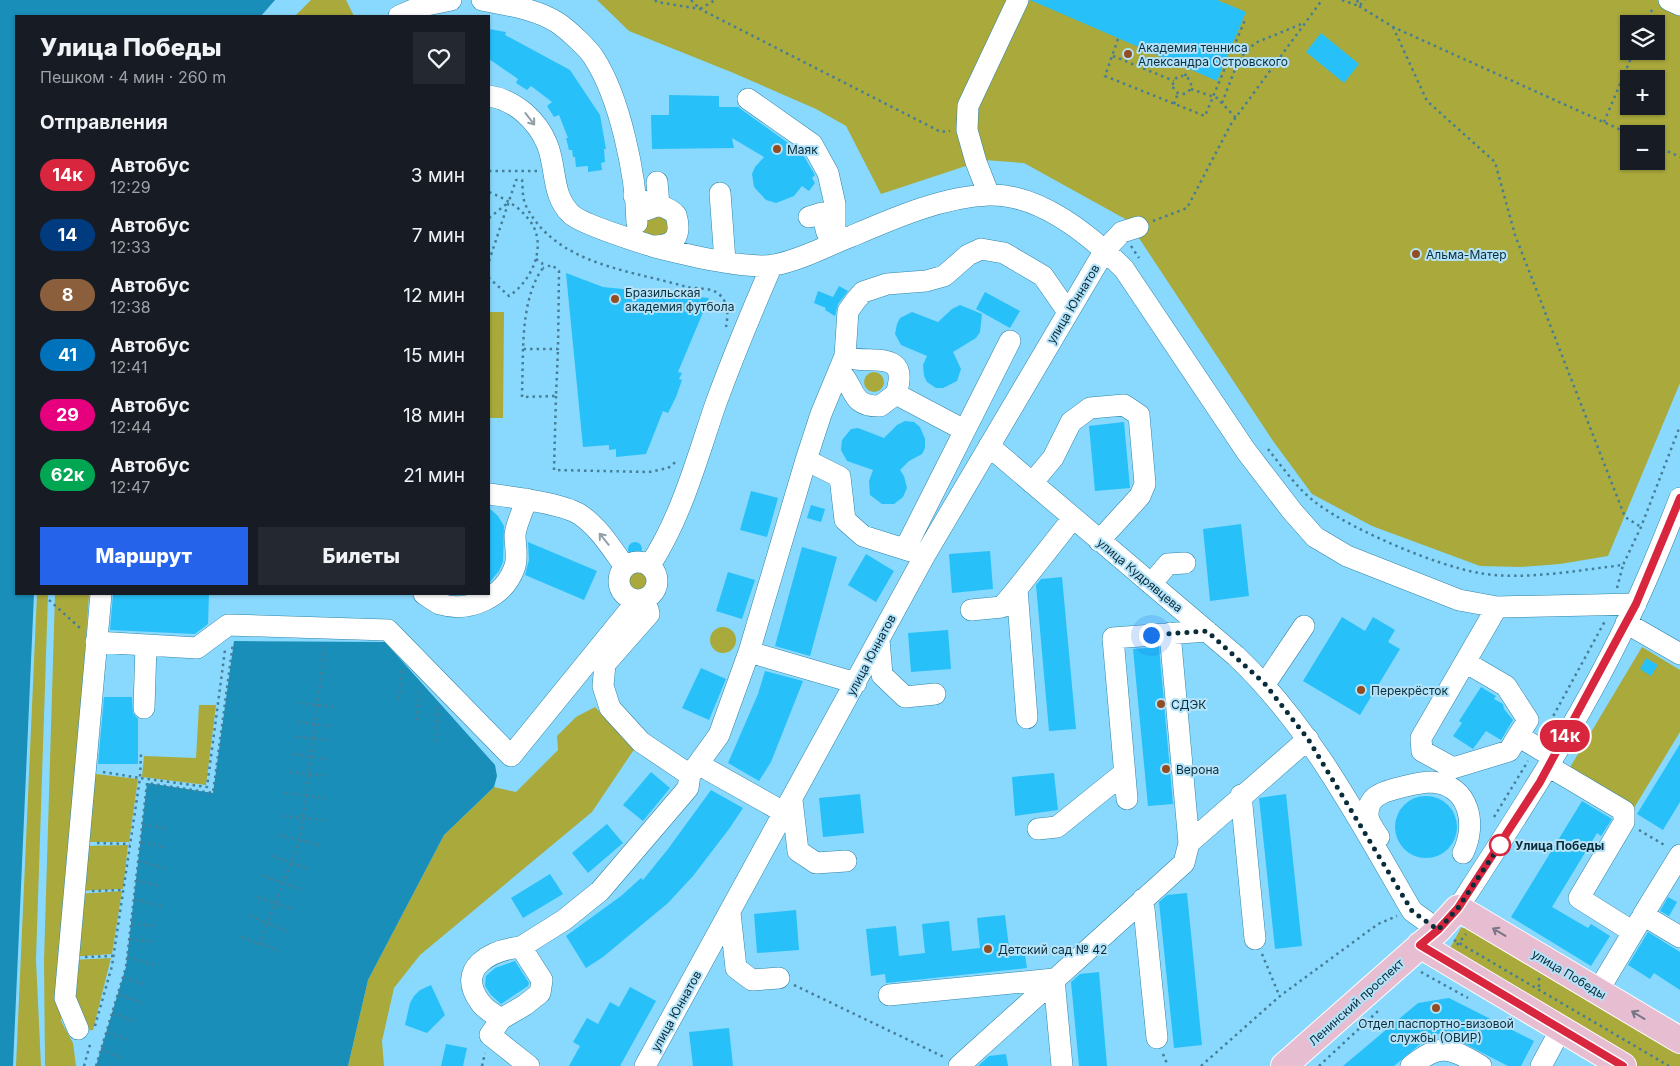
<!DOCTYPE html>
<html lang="ru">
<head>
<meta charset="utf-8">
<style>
	:root { --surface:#171b24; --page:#242831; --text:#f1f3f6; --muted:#9ea1a6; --accent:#2563eb }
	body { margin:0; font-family:Inter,sans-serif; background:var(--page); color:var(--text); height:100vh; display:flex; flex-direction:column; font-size:19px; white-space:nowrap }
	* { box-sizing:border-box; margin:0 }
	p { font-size:16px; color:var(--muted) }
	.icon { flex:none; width:28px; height:28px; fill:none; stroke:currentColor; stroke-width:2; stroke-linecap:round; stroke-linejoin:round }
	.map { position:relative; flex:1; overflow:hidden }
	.side { position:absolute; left:15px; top:15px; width:475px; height:580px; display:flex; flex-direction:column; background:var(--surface); border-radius:0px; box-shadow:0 1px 4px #0004 }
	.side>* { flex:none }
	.badge { padding:0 10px; border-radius:16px; font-size:18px; line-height:32px }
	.controls { position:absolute; left:1620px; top:15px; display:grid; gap:10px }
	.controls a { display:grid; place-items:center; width:45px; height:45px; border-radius:0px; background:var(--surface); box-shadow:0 1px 4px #0004; font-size:25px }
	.you { position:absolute; width:25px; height:25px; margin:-12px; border:4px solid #fff; border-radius:50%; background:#1a73e8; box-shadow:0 0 0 8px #1a73e833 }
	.map>.badge { position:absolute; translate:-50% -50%; box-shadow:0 0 0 2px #fff }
	h2 { padding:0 25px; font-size:19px; line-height:45px }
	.round { display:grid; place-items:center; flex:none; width:52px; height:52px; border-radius:0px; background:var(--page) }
	.overview { display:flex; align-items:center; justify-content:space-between; height:85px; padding:0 25px }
	h1 { font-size:24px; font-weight:800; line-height:38px }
	.primary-button { display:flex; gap:10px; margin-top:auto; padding:10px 25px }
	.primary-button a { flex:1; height:58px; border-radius:0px; background:var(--accent); color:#fff; font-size:20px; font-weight:800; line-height:58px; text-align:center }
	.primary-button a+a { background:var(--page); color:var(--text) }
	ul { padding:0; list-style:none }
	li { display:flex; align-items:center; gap:15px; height:60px; padding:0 25px }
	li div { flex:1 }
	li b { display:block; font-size:19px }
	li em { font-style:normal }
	li .badge { min-width:55px; font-weight:700; text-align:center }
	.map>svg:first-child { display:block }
</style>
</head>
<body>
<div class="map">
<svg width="1680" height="1066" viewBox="0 0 1680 1066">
	<rect width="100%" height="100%" fill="#89d9fe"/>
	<path fill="#a9a93c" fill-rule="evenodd" d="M 311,0 L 346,0 L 354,16 L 295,16 Z
		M 597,0 L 1680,0 L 1680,383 L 1608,556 L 1560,564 L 1520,567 L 1480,566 L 1372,526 L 1312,494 L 1273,441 L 1127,220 L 1024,163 L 984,160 L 881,194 L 846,126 L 816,109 L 731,72 L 629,31 ZM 1629,24 L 1656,24 L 1656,51 L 1629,51 ZM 1629,79 L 1656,79 L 1656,106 L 1629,106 ZM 1629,134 L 1656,134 L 1656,161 L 1629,161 Z
		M 651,211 L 673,220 L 664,242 L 642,233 Z
		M 489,312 L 504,312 L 503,418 L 489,418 Z
		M864 382a10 10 0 1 1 20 0a10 10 0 1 1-20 0Z
		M623 581a15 15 0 1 1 30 0a15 15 0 1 1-30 0Z
		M 37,594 L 48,594 L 36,960 L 41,1066 L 16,1066 Z
		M 55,594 L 89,594 L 61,1021 L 73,1043 L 76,1066 L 45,1066 L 44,961 Z
		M710 640a13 13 0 1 1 26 0a13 13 0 1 1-26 0Z
		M 1642,647 L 1680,670 L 1680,732 L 1634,808 L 1569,769 Z
		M 199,705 L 216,705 L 206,785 L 142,777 L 144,756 L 196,758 Z
		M 595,707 L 635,748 L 592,812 L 420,955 L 394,988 L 382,1041 L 384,1066 L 348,1066 L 368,980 L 444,835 L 494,787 L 516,792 L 558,750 L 557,736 L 576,717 Z
		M 88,773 L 138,779 L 129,842 L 82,842 Z
		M 128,845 L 123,889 L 77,891 L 81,846 Z
		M 122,891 L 112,954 L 71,957 L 77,894 Z
		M 1472,927 L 1680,1051 L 1680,1066 L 1636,1066 L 1450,948 L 1461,928 Z
		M 111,958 L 93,1030 L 80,1031 L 71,960 Z"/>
	<path fill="#198eb8" d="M 0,0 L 275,0 L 261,16 L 16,16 L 16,594 L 34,594 L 13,1066 L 0,1066 Z
		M 234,641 L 385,642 L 495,765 L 497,776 L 494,787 L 444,835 L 368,980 L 348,1066 L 96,1066 L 126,967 L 147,783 L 213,793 Z"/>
	<path fill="#27c0f8" d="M 1030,0 L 1217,0 L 1246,12 L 1217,81 Z
		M 489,29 L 506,32 L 505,35 L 570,70 L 600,115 L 606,149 L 604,149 L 605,162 L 601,163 L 602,170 L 588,172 L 588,166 L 576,167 L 575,157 L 573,157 L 572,150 L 569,150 L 566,138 L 568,138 L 559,115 L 554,117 L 547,106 L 552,102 L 531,86 L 527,90 L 516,83 L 518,79 L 489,59 Z
		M 1321,33 L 1359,64 L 1344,83 L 1306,52 Z
		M 669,95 L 719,96 L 719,107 L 738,107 L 802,153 L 815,175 L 812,178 L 815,183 L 809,191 L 802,186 L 794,196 L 776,203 L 766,200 L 754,187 L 752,174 L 755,167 L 764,157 L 732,138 L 734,148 L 652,149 L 651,115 L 669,115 Z
		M 566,273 L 603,287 L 709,298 L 678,372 L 682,373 L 679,379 L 682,380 L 676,397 L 668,413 L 663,411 L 646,454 L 616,457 L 616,449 L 609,450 L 609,445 L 583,447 Z
		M 839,286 L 848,291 L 838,304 L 835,316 L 825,310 L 826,308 L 814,303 L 818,291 L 833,297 Z
		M 985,292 L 1020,311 L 1010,328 L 976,309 Z
		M 960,305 L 982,314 L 980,332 L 976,338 L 953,352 L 961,369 L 957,381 L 943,388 L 936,388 L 927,382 L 924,376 L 923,365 L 927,356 L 901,345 L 895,334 L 897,324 L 900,318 L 912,312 L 938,322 L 952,309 Z
		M 905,421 L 914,422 L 920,427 L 925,439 L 925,448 L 922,454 L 909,461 L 900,470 L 904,476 L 907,488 L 903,497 L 894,504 L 882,504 L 870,495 L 869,481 L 873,470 L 847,461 L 841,450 L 842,440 L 851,429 L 858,428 L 884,438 L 897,425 Z
		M 1124,422 L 1130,488 L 1095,491 L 1089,426 Z
		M 751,491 L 778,498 L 767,537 L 740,530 Z
		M 811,505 L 825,509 L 821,522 L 807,518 Z
		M 489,508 L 498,516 L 504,526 L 503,562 L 499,571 L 489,583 Z
		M 1241,524 L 1249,596 L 1210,601 L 1203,529 Z
		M 528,542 L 597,571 L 584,600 L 525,575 L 529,560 Z
		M628 549a7 7 0 1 1 14 0a7 7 0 1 1-14 0Z
		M 802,547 L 837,557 L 810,656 L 775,646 Z
		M 990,551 L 993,589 L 952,593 L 949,554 Z
		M 866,554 L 894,571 L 876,602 L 848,585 Z
		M 728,572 L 755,580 L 742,619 L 716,611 Z
		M 1062,577 L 1076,729 L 1049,731 L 1036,585 L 1041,579 Z
		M 113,594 L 209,594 L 208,624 L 195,634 L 110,630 Z
		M 1342,617 L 1365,631 L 1373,617 L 1395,630 L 1388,642 L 1400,649 L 1360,715 L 1303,681 Z
		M 948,630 L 951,669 L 911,672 L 908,633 Z
		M 1159,647 L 1173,804 L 1148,806 L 1133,649 Z
		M 1646,658 L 1658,665 L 1651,676 L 1640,669 Z
		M 701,668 L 726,679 L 709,720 L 682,708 Z
		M 765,671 L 803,681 L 771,762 L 759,781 L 728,763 L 758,694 Z
		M 1481,687 L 1496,696 L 1494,699 L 1503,704 L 1504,709 L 1513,720 L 1501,740 L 1486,731 L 1473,749 L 1453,736 L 1462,723 L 1459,721 Z
		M 104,697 L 132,697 L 133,713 L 138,719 L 138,764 L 98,764 Z
		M 1680,744 L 1680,802 L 1663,830 L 1637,814 Z
		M 651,772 L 670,788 L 643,821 L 623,805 Z
		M 1054,773 L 1058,810 L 1015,816 L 1012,777 Z
		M 711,790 L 743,808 L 729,829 L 693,876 L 668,903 L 603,957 L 586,968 L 566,936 L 621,896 L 641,878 L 643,880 L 668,849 Z
		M 860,794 L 864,833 L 823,837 L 819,798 Z
		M 1286,794 L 1302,946 L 1275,949 L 1259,798 Z
		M1395 827a31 31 0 1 1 62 0a31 31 0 1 1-62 0Z
		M 1582,801 L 1612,819 L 1601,836 L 1597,833 L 1552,907 L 1588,928 L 1591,924 L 1610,936 L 1591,966 L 1511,917 Z
		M 607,824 L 623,843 L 588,873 L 572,853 Z
		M 550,874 L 563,894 L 523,918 L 511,898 Z
		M 1187,893 L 1202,1045 L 1174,1048 L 1159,902 L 1167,895 Z
		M 1668,897 L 1677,902 L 1669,916 L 1660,911 Z
		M 796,910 L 799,950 L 757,953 L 754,914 Z
		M 1005,915 L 1010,956 L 1025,955 L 1027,968 L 886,983 L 885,974 L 871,976 L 866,929 L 896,926 L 899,956 L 925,953 L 922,924 L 949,921 L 952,951 L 980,948 L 977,918 Z
		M 1648,932 L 1680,952 L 1680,990 L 1654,973 L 1650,979 L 1628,965 Z
		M 515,961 L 529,983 L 528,986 L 501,1004 L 491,995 L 485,986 L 486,976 L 495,968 Z
		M 1099,972 L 1107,1066 L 1079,1066 L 1071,982 L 1080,974 Z
		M 431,985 L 445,1015 L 427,1033 L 405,1025 L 410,1003 L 414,996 L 420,990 Z
		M 630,987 L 656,1001 L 620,1066 L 569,1066 L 580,1046 L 573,1042 L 587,1018 L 598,1024 L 610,1002 L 619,1007 Z
		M 1449,998 L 1534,1041 L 1521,1066 L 1508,1066 L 1444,1033 L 1431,1035 L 1394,1066 L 1343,1066 L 1418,1003 Z
		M 729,1028 L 733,1066 L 693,1066 L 689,1032 Z
		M 446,1044 L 467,1048 L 463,1066 L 441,1066 Z
		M 1006,1054 L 1008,1066 L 978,1066 L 989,1056 Z"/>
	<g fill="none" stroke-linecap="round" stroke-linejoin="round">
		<defs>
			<path id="minor" d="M 482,0 C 507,5 537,9 558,23 C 567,29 589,49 594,58 C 620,98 636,175 637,223
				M 1669,0 L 1680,5
				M 399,16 L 422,6 L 451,0
				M 489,96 C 515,100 537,120 547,144 C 557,168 551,195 571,214 C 581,224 639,242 655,247 C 683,254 747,270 774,265 C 801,260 826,246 852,236 C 894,218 942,197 988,195 C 1039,193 1091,236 1124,269 L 1246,451 L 1292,511 L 1315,537 L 1347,556 L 1459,600 L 1497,607 L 1636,604
				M 748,99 L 812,144 L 828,173 L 835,204 L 835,231 L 839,241
				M 720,193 L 725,261
				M 989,195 L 976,162 L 967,130 L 968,106 L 1018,0
				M 634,196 C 648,207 664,202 676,215 C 682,236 675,246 653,246
				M 646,210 L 659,205 L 657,182
				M 809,217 L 822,213 L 827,233 L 833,231
				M 839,371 C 856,386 849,407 880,406 L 896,394 C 912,345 864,367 845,356
				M 896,394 L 964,430
				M 989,446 L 1236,656 C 1311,727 1360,822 1412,911 L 1438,930
				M 806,460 L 840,477 L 845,520 L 863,536 L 917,553
				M 1032,483 L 1053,458 L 1071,422 L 1090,408 L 1124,405 L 1139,415 L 1145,484 L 1140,496 L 1099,541
				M 489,494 C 511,497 561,503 579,514 C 599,527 612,549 625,567
				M 905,549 L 1010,341
				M619 581a19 19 0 1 1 38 0a19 19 0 1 1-38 0Z
				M 650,565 C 682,516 697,458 716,403 C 733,357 752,311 772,265
				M 1151,584 L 1168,564 L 1185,563
				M 424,594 C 429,597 435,602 440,604 C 470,613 505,597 515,566 C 518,556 515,546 515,535 C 516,524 523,510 527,499
				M 1497,607 L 1421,738 L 1422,751 L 1453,768 L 1509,751 L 1518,736
				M 971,610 L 1002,607 L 1017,589
				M 1626,623 L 1680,654
				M 1170,633 L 1189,843
				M 879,640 L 882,675 L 905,697 L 935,694
				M 96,642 L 197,648 L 228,625 L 388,630 L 511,756 L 633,606 L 643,605 L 648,609 L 649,614 L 605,664 L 603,686 L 610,708 L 641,742 L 690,775
				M 749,652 L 856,683
				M 1465,662 L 1506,686 L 1528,720 L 1518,736 L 1553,757
				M 1265,684 L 1304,626
				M 144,708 L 146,646
				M 1027,718 L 1017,589 L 1073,518
				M 698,764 L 785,813
				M 1548,766 L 1624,811 L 1624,822 L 1579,898 L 1633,932
				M 1241,795 L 1255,939
				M 1127,799 L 1113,638 L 1207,631
				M 792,800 L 798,851 L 816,863 L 846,861
				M 1038,829 L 1057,827 L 1124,773
				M 1379,837 C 1375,831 1369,823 1368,816 C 1367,796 1383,792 1398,788 C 1410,785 1420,782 1432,782 C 1470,785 1477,825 1463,853
				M 1680,855 L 1643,915 L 1680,937
				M 1143,899 L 1157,1038
				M 1458,908 C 1522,809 1587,710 1636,603 C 1652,569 1666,533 1680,498
				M 730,913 L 736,968 L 752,980 L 779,978
				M 521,947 L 564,920 L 600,891 L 688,788 L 690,775 L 719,735 L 749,652 L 806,460 L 821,414 L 845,356 L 848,311 L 856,300 L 863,292 L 887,284 L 926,281 L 944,276 L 968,255 L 981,249 L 1004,253 L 1043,276 L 1068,312
				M 1598,991 L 1641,919
				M 889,995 L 1054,979 L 1062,1066
				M 501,1019 C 494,1014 484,1009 480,1002 C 455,968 491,950 521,947 L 542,980 L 540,993 L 525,1005 L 501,1019 L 490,1035 L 529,1066
				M 78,1029 L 65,998 L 101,594
				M 645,1066 L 925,555 L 1105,250 L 1122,232 L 1138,227
				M 959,1066 L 1184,863 L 1189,843 L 1308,739
				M 1411,1066 C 1441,1042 1450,1048 1481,1066
				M 1541,1066 L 1561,1029"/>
			<path id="major" d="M 1420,945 L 1623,1066
				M 1284,1066 L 1438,930 L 1458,908 L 1680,1040"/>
		</defs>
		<use href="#minor" stroke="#3184a6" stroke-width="22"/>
		<use href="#major" stroke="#fff" stroke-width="28"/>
		<path stroke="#467e97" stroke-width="2.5" stroke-dasharray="2.5 4" stroke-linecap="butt" d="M 655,0 L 657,2 L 700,9 L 941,132 L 950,131
			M 691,0 L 700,9 L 715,0
			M 1342,0 L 1359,6 L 1365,0
			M 1357,0 L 1359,6 L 1393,27 L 1630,134
			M 1646,24 L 1653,7
			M 1393,27 L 1427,101 L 1495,162 L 1515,235 L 1625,517 L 1641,527
			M 1118,39 L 1105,76 L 1205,116 L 1245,20
			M 1113,56 L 1174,81
			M1173 85a9 9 0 1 1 18 0a9 9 0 1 1-18 0Z
			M 1185,76 L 1188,68
			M 1191,89 L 1217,98 L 1236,118
			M 1222,103 L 1239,59 L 1255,43 L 1304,23
			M 1174,104 L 1178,93
			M 1604,122 L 1634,51
			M 1656,146 L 1680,157
			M 489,171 L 537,171
			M 489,192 C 505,199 519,206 530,221 C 548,245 532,281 509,296 L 489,278
			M 489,218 L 509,202
			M 1153,221 L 1187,208 L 1231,124 L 1322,0
			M 1131,246 L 1139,258
			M 536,259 L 542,263 L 543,268 C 527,289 524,323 523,349 L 558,349 L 559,271 L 552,265 L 543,268
			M 489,261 L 516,180 L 522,180 C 523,188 522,198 526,206 C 556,265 630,270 687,287 C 697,289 712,287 720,295 C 729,304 728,315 726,327
			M 523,349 L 522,397 L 556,396 L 558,349
			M 556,396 L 554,470 L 649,472 L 668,468 L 678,460
			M 1268,449 C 1283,468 1299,491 1319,505 C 1355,531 1435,565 1479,573 C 1523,581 1579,570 1623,565 L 1641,527 L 1680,426
			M 1617,588 L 1623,565
			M 49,600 L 80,628
			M 399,699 L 402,667
			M 299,703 L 335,707
			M 417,720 L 419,687
			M 298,722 L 331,726
			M 1544,733 L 1605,621
			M 296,737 L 329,740
			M 436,742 L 438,706
			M 294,754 L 327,759
			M 103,772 L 140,778 L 141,754
			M 289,772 L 328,776
			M 285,793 L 326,798
			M 283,816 L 323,820
			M 1494,817 L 1528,761
			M 143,825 L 167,828
			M 1639,830 L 1666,846
			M 279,835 L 320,845
			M 141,842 L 168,848
			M 97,843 L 130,844
			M 272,856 L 309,869
			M 138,861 L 165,868
			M 264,876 L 302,890
			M 136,880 L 162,887
			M 92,891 L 123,890
			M 258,897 L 294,910
			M 134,899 L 161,906
			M 250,916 L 287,931
			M 131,924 L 156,926
			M 242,937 L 280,951
			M 129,939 L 154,942
			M 1454,940 L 1669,1066
			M 259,945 L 300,840 L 325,646
			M 1457,945 L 1466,934
			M 1262,954 L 1279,995
			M 85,957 L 113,956
			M 127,957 L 154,965
			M 1421,972 L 1468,998
			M 123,977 L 147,985
			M 1539,978 L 1539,990
			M 794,985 L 944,1057
			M 118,994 L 143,1003
			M 112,1013 L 136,1022
			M 95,1026 L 112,966 L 140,778 L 207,787 L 225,650
			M 107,1032 L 131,1041
			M 101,1049 L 125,1059
			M 1163,1054 L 1168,1066
			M 84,1066 L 91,1041
			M 96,1066 L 126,967 L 147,783 L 213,793 L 233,643
			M 482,1066 L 485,1053
			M 1201,1066 L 1280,996 L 1378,924 L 1397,916
			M 1319,1066 L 1378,1011"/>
		<use href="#minor" stroke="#fff" stroke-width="21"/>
		<use href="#major" stroke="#e7bed1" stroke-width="26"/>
	</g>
	<defs><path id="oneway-shaft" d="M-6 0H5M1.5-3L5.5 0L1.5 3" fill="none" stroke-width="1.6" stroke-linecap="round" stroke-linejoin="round" transform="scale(1.25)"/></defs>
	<g stroke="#91a0a7">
		<use href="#oneway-shaft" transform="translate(530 119) rotate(52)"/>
		<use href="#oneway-shaft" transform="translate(604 539) rotate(-129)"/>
	</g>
	<g stroke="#787686">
		<use href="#oneway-shaft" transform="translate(1499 932) rotate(-149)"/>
		<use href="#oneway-shaft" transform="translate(1638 1015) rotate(-149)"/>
	</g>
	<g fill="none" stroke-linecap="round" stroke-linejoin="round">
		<defs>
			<path id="line" d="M 1623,1066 L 1420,945 L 1438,930 L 1458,908 L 1540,782 L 1636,604 L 1680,498"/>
		</defs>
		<use href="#line" stroke="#fff" stroke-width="11"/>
		<use href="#line" stroke="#d7263d" stroke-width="8"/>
		<path stroke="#0a2d3b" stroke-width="5" stroke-dasharray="0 9" d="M 1151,635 L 1207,631 L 1265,684 L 1308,739 L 1412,911 L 1438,930 L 1458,908 L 1500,845"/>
	</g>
	<g fill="#924d23" stroke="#b4e2f8" stroke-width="2">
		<circle cx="1128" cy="54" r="5"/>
		<circle cx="777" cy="149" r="5"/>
		<circle cx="1416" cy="254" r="5"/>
		<circle cx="615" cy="299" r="5"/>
		<circle cx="1361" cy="690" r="5"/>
		<circle cx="1161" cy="704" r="5"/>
		<circle cx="1166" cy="769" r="5"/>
		<circle cx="988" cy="949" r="5"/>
		<circle cx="1436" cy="1008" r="5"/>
	</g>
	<circle fill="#fff" stroke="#d7263d" stroke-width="2.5" cx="1500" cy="845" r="10"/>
	<g text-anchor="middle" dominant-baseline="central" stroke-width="4" stroke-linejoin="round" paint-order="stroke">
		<g font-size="12" fill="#0a2d3b" stroke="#b4e2f8" text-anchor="start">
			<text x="1138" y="47">Академия тенниса<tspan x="1138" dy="14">Александра Островского</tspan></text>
			<text x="787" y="149">Маяк</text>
			<text x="1426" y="254">Альма-Матер</text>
			<text x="625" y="292">Бразильская<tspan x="625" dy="14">академия футбола</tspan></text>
			<text x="1371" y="690">Перекрёсток</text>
			<text x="1171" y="704">СДЭК</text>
			<text x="1176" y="769">Верона</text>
			<text x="998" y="949">Детский сад № 42</text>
			<text x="1436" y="1023" text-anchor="middle">Отдел паспортно-визовой<tspan x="1436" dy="14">службы (ОВИР)</tspan></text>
		</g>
		<g font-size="12" fill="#0a2d3b" stroke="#b4e2f8">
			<text transform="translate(1073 304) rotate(-59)">улица Юннатов</text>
			<text transform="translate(1140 575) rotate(40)">улица Кудрявцева</text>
			<text transform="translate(871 655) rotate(-62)">улица Юннатов</text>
			<text transform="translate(1569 974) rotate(31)">улица Победы</text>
			<text transform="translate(1356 1002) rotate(-42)">Ленинский проспект</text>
			<text transform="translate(676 1011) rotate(-61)">улица Юннатов</text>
		</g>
		<g font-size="12" font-weight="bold" fill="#0a2d3b" stroke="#b4e2f8" text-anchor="start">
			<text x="1515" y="845">Улица Победы</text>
		</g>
	</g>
</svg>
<div class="controls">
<a><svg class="icon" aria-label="layers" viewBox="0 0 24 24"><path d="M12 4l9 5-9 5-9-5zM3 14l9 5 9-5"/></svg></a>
<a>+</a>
<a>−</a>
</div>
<div class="you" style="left:1151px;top:635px"></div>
<b class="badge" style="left:1565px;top:736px;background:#d7263d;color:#fff">14к</b>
<section class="side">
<div class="overview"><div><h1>Улица Победы</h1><p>Пешком · 4 мин · 260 m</p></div><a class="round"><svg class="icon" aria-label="heart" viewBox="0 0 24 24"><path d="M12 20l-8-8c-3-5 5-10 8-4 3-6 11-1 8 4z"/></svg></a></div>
<h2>Отправления</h2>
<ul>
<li><span class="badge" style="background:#d7263d;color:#fff">14к</span><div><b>Автобус</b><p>12:29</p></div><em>3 мин</em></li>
<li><span class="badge" style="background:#003b80;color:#fff">14</span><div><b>Автобус</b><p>12:33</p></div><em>7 мин</em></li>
<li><span class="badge" style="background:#8b5e3c;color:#fff">8</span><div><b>Автобус</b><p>12:38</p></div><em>12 мин</em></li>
<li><span class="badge" style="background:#0072bc;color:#fff">41</span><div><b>Автобус</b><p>12:41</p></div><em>15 мин</em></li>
<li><span class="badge" style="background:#e6007e;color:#fff">29</span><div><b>Автобус</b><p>12:44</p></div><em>18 мин</em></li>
<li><span class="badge" style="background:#00a651;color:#fff">62к</span><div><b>Автобус</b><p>12:47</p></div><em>21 мин</em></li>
</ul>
<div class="primary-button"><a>Маршрут</a><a>Билеты</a></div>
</section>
</div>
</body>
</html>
